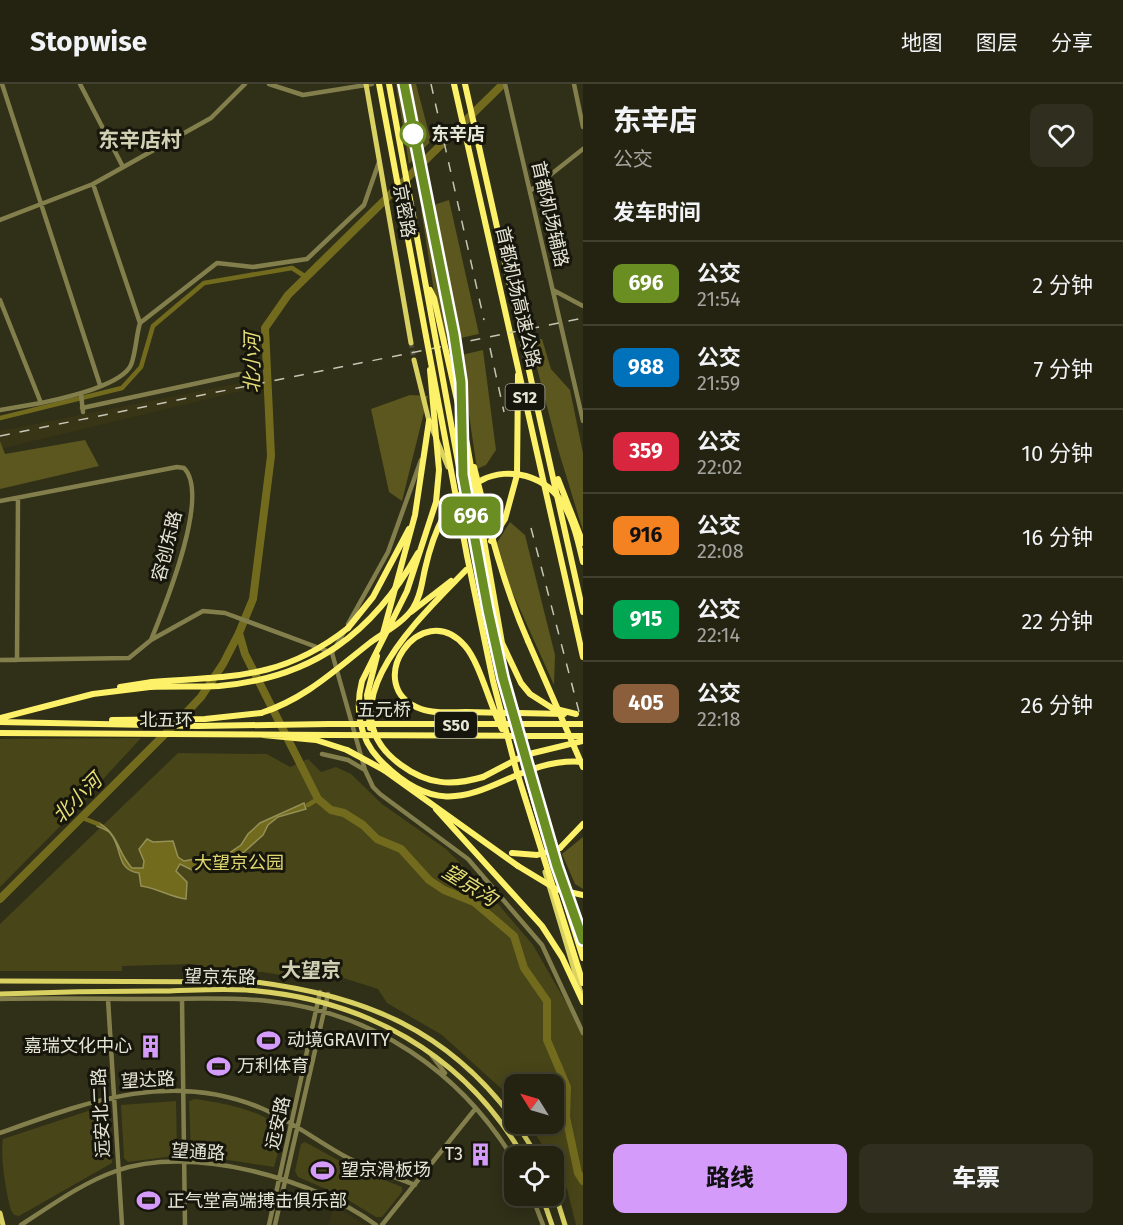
<!DOCTYPE html>
<html lang="zh">
<head>
<meta charset="utf-8">
<style>
	:root { --surface:#242311; --page:#302f1f; --text:#f1f3f6; --muted:#a3a49f; --line:#414031; --accent:#d59bfa }
	body { margin:0; font-family:"Fira Sans","Noto Sans SC",sans-serif; background:var(--page); color:var(--text); height:100vh; display:flex; flex-direction:column; font-size:22px; white-space:nowrap }
	* { box-sizing:border-box; margin:0 }
	p { font-size:20px; color:var(--muted) }
	.icon { flex:none; width:33px; height:33px; fill:none; stroke:currentColor; stroke-width:2; stroke-linecap:round; stroke-linejoin:round }
	.map { position:relative; flex:1; overflow:hidden }
	.side { display:flex; flex-direction:column; background:var(--surface); width:540px }
	.side>* { flex:none }
	.badge { padding:0 12px; border-radius:9px; font-size:21px; line-height:39px }
	.needle { width:39px; rotate:307deg }
	.tools { position:absolute; left:504px; top:990px; display:grid; gap:12px }
	.tools a { display:grid; place-items:center; width:60px; height:60px; border-radius:12px; background:var(--surface); box-shadow:0 3px 15px #0003,0 0 0 2px var(--line); font-size:30px }
	.map>.badge { position:absolute; translate:-50% -50%; box-shadow:0 0 0 3px #fff }
	h2 { padding:0 30px; font-size:22px; line-height:54px }
	.round { display:grid; place-items:center; flex:none; width:63px; height:63px; border-radius:12px; background:var(--page) }
	.summary { display:flex; align-items:center; justify-content:space-between; height:102px; padding:0 30px }
	h1 { font-size:28px; font-weight:800; line-height:45px }
	.primary-button { display:flex; gap:12px; margin-top:auto; padding:12px 30px }
	.primary-button a { flex:1; height:69px; border-radius:12px; background:var(--accent); color:#111; font-size:24px; font-weight:800; line-height:69px; text-align:center }
	.primary-button a+a { background:var(--page); color:var(--text) }
	ul { padding:0; list-style:none }
	li { display:flex; align-items:center; gap:18px; height:84px; padding:0 30px; border-top:2px solid var(--line) }
	li div { flex:1 }
	li b { display:block; font-size:22px }
	li em { font-style:normal }
	li .badge { min-width:66px; font-weight:700; text-align:center }
	header { display:flex; align-items:center; gap:36px; box-sizing:border-box; height:84px; padding:0 30px; background:var(--surface); border-bottom:2px solid var(--line) }
	header strong { font-size:28px }
	nav { display:flex; gap:33px; margin-inline-start:auto; font-size:21px }
	main { display:flex; flex:1; min-height:0 }
	.map>svg:first-child { display:block }
</style>
</head>
<body>
<header>
<strong>Stopwise</strong>
<nav><a>地图</a><a>图层</a><a>分享</a></nav>
</header>
<main>
<div class="map">
<svg width="583" height="1141" viewBox="0 0 583 1141">
	<rect width="100%" height="100%" fill="#302f17"/>
	<path fill="#373515" d="M 245,298 L 246,306 L 0,365 L 0,347 Z
		M 333,1122 L 343,1127 L 365,1141 L 329,1141 Z"/>
	<path fill="#484519" d="M 141,654 L 94,705 L 92,710 L 0,803 L 0,655 Z
		M 178,669 L 267,670 L 290,683 L 308,675 L 321,688 L 336,683 L 351,690 L 382,720 L 446,765 L 482,801 L 533,861 L 583,948 L 583,1141 L 576,1141 L 567,1105 L 554,1081 L 554,1072 L 549,1072 L 529,1040 L 554,1040 L 554,1000 L 514,1000 L 514,1016 L 442,951 L 387,919 L 378,905 L 321,887 L 319,897 L 262,888 L 196,888 L 195,880 L 122,882 L 122,887 L 0,887 L 0,840 Z
		M 195,1015 C 216,1018 276,1027 283,1051 L 274,1083 L 195,1071 L 191,1068 L 189,1017 Z
		M 176,1017 L 177,1068 L 174,1072 L 128,1078 L 124,1074 L 121,1021 Z
		M 109,1020 L 112,1079 L 19,1132 L 14,1131 L 11,1126 C 6,1109 0,1071 3,1055 Z
		M 305,1058 L 349,1082 L 402,1103 L 402,1108 L 382,1133 L 376,1133 L 340,1111 L 298,1093 L 295,1087 L 301,1060 Z"/>
	<path fill="#5b571e" d="M 396,0 L 416,0 L 431,57 L 409,80 Z
		M 449,116 L 479,250 L 442,258 L 421,125 Z
		M 542,255 L 551,285 L 570,306 L 583,369 L 583,447 L 558,365 L 530,257 Z
		M 483,266 L 496,366 L 486,381 L 477,385 L 468,324 L 454,301 L 448,274 Z
		M 410,311 L 428,312 L 402,417 L 389,408 L 371,325 Z
		M 85,356 L 99,382 L 0,405 L 0,357 L 5,370 Z
		M 510,438 L 525,451 L 555,571 L 554,601 L 493,465 Z
		M 583,753 L 583,805 L 575,800 L 562,770 Z"/>
	<path fill="#726b1e" stroke="#959056" stroke-width="1.5" d="M 304,719 L 306,725 L 278,733 L 268,741 L 263,751 L 234,777 L 220,782 L 192,786 L 180,780 L 176,787 L 187,798 L 186,815 C 170,813 157,804 141,802 L 139,789 C 115,786 123,763 110,749 C 107,746 101,744 97,742 L 99,739 C 120,752 117,768 132,784 L 143,784 L 144,777 L 139,765 L 147,755 L 153,758 L 173,757 L 178,773 L 184,777 L 229,769 L 241,761 L 248,750 L 260,739 Z"/>
	<g fill="none" stroke-linecap="round" stroke-linejoin="round">
		<path stroke="#726b1e" stroke-width="4.5" d="M 0,334 L 122,304 L 141,283 L 153,242 L 204,199 L 292,184 L 306,193
			M 308,721 L 318,715
			M 80,733 L 98,740"/>
		<path stroke="#726b1e" stroke-width="8" d="M 239,549 L 245,570 L 318,715 L 331,726 L 344,729 L 363,741 L 377,755 L 401,765 L 429,796 L 444,806 L 474,818 L 514,852 L 524,884 L 547,917 L 547,956 L 567,1003 L 566,1033 L 578,1089 L 583,1097
			M 183,632 L 201,613 L 223,580 L 239,549 L 253,515 L 271,372 L 265,244 L 288,211 L 503,0
			M 0,815 L 177,638"/>
		<path stroke="#4b4a34" stroke-width="5" stroke-dasharray="5 2.5" stroke-linecap="butt" d="M 454,251 L 456,266
			M 411,259 L 414,276"/>
		<path stroke="#837f4d" stroke-width="4.5" d="M 2,0 L 100,301
			M 80,0 L 123,83
			M 269,0 L 303,11 L 372,0
			M 505,0 L 583,337
			M 574,0 L 583,43
			M 93,100 L 140,239
			M 530,107 L 583,65
			M 0,136 L 93,100 L 211,34 L 245,0
			M 553,206 L 583,222
			M 0,216 L 41,319 C 63,314 121,302 131,281 C 136,268 136,252 140,239 L 217,179 L 253,183 L 307,175 L 364,121 L 379,78
			M 81,310 L 83,328
			M 82,324 L 240,290
			M 0,326 L 41,319
			M 0,417 L 177,383 L 184,384 C 211,411 164,524 151,556 L 129,574 L 0,576
			M 348,540 L 388,468 L 421,376
			M 344,548 L 332,569 L 365,686 L 373,703 L 380,710 L 468,775 L 542,861 L 583,949
			M 151,556 L 203,527 L 225,529 L 330,568
			M 17,576 L 18,414
			M 322,670 L 348,676 L 365,686
			M 0,915 C 52,914 103,915 155,915 C 192,915 231,913 268,917 C 373,928 460,987 514,1076
			M 108,915 L 122,1141
			M 182,915 L 185,1141
			M 432,972 L 445,989
			M 0,1049 C 87,1018 169,986 261,1024 C 292,1037 318,1058 348,1074 C 369,1085 393,1092 415,1101
			M 532,1112 L 543,1141
			M 21,1141 C 52,1121 82,1099 116,1087 C 191,1060 314,1095 376,1141
			M 269,1141 L 320,908
			M 275,1141 L 328,910
			M 382,1141 L 476,1024"/>
		<path stroke="#d9d162" stroke-width="5" d="M 366,0 L 411,259
			M 404,0 L 454,251
			M 456,266 L 462,330
			M 414,276 L 429,337 L 448,383
			M 462,343 L 463,393
			M 518,649 L 557,782 L 583,856
			M 545,788 L 581,909
			M 0,897 L 256,898 C 365,912 448,946 514,1036
			M 0,910 C 52,908 103,907 155,907 C 185,907 216,904 246,906 C 364,914 464,970 523,1072
			M 517,1040 L 537,1072
			M 554,1106 L 565,1141
			M 542,1112 L 552,1141
			M 0,1129 L 3,1141"/>
		<path stroke="#fcf168" stroke-width="6" d="M 454,0 L 583,573
			M 465,0 L 583,528
			M 558,395 L 583,459
			M 491,457 L 505,435 L 517,391 L 518,291
			M 466,486 C 423,531 320,623 401,681 C 428,701 452,702 483,693
			M 411,528 L 451,497
			M 348,544 L 373,513 L 409,445
			M 382,553 L 415,431 L 429,337
			M 528,557 L 583,683
			M 120,603 L 152,598
			M 466,628 C 452,628 434,630 421,625 C 359,603 421,511 465,562 C 480,579 490,622 502,645
			M 0,634 L 93,610 L 150,603
			M 112,636 L 205,635 L 261,629
			M 0,638 L 198,642 L 329,640
			M 370,644 L 367,611 L 377,572
			M 0,649 L 332,651
			M 263,651 L 316,656 L 347,666
			M 384,686 L 518,782
			M 436,725 L 542,842 L 562,873 L 583,918
			M 560,764 L 583,740"/>
		<path stroke="#c5c5b5" stroke-width="1.5" stroke-dasharray="10 10" stroke-linecap="butt" d="M 431,0 L 484,236
			M 490,264 L 504,328
			M 0,352 L 583,234
			M 531,444 L 583,643"/>
		<path stroke="#fcf168" stroke-width="6" d="M 379,0 L 467,472 L 493,597 L 516,685 L 583,899
			M 389,0 L 475,471 L 501,596 L 536,724 L 583,874
			M 430,206 L 434,214 L 467,360 L 502,559 L 521,599 L 530,610 L 552,624 L 576,630
			M 430,286 L 439,386 L 436,418 L 407,507 L 362,597 C 355,624 359,654 379,675 C 461,761 501,671 583,678
			M 474,383 C 489,443 503,500 528,557
			M 152,598 C 231,592 282,596 348,544
			M 150,603 C 173,602 196,603 219,602 C 313,594 373,549 418,469
			M 466,628 L 564,630
			M 261,629 C 305,615 335,586 371,558 C 385,548 404,538 413,524 C 421,512 422,498 425,485 C 433,450 447,411 482,396 C 495,389 512,388 526,392 C 567,404 574,441 583,478
			M 329,640 L 583,640
			M 332,651 L 583,652
			M 347,666 L 384,686
			M 483,693 L 525,671 L 583,657
			M 512,769 L 537,771 L 560,764
			M 518,782 L 556,805 L 583,811"/>
	</g>
	<g fill="none" stroke-linecap="round" stroke-linejoin="round">
		<defs>
			<path id="line" d="M 404,0 L 454,251 L 461,298 L 463,391 L 488,526 L 503,594 L 530,689 L 557,782 L 583,856"/>
		</defs>
		<use href="#line" stroke="#fff" stroke-width="14"/>
		<use href="#line" stroke="#6b8e23" stroke-width="9"/>
	</g>
	<defs>
		<symbol id="stadium-bare" viewBox="-9 -9 18 18"><path d="M0-5a6.5 5 0 1 0 0 10a6.5 5 0 1 0 0-10ZM-3.5-1.8h7v3.6h-7Z" fill="#d59bfa" stroke="#17160c" stroke-width="2.5" paint-order="stroke"/></symbol>
		<symbol id="building-bare" viewBox="-9 -9 18 18"><path d="M-4-6H4V6H1V3H-1V6H-4ZM-2.5-4.3h1.7v1.8h-1.7ZM.8-4.3h1.7v1.8H.8ZM-2.5-1h1.7V.8h-1.7ZM.8-1h1.7V.8H.8Z" fill="#d59bfa" stroke="#17160c" stroke-width="2.5" paint-order="stroke"/></symbol>
	</defs>
	<g fill-rule="evenodd">
		<use href="#stadium-bare" x="252" y="940" width="33" height="33"/>
		<use href="#building-bare" x="134" y="946" width="33" height="33"/>
		<use href="#stadium-bare" x="202" y="966" width="33" height="33"/>
		<use href="#building-bare" x="464" y="1054" width="33" height="33"/>
		<use href="#stadium-bare" x="306" y="1070" width="33" height="33"/>
		<use href="#stadium-bare" x="132" y="1100" width="33" height="33"/>
	</g>
	<circle fill="#fff" stroke="#6b8e23" stroke-width="3" cx="413" cy="50" r="12"/>
	<g text-anchor="middle" dominant-baseline="central" stroke-width="6" stroke-linejoin="round" paint-order="stroke">
		<g fill="#17160c" stroke="#a8a89a" stroke-width="1.5">
			<rect x="505.5" y="300" width="39" height="26" rx="4.5"/>
			<rect x="435" y="628" width="42" height="26" rx="4.5"/>
		</g>
		<g font-size="16" font-weight="bold" fill="#e6e6d7">
			<text x="525" y="313">S12</text>
			<text x="456" y="641">S50</text>
		</g>
		<g font-size="18" font-weight="bold" fill="#e6e6d7" stroke="#17160c" text-anchor="start">
			<text x="431" y="50">东辛店</text>
		</g>
		<g font-size="18" fill="#e6e6d7" stroke="#17160c">
			<text transform="translate(404 127) rotate(80)">京密路</text>
			<text transform="translate(550 130) rotate(77)">首都机场辅路</text>
			<text transform="translate(518 213) rotate(77)">首都机场高速公路</text>
			<text transform="translate(167 462) rotate(-76)">容创东路</text>
			<text x="384" y="626">五元桥</text>
			<text x="166" y="636">北五环</text>
			<text transform="translate(220 893) rotate(1)">望京东路</text>
			<text transform="translate(148 996) rotate(-3)">望达路</text>
			<text transform="translate(101 1029) rotate(-93)">远安北二路</text>
			<text transform="translate(278 1039) rotate(-77)">远安路</text>
			<text transform="translate(198 1068) rotate(3)">望通路</text>
		</g>
		<g font-size="18" fill="#dfd76e" stroke="#17160c">
			<text x="239" y="779">大望京公园</text>
		</g>
		<g font-size="18" fill="#e6e6d7" stroke="#17160c" text-anchor="start">
			<text x="287" y="956">动境GRAVITY</text>
			<text x="132" y="962" text-anchor="end">嘉瑞文化中心</text>
			<text x="237" y="982">万利体育</text>
			<text x="463" y="1070" text-anchor="end">T3</text>
			<text x="341" y="1086">望京滑板场</text>
			<text x="167" y="1117">正气堂高端搏击俱乐部</text>
		</g>
		<g font-size="20" font-style="italic" fill="#e6de76" stroke="#17160c">
			<text transform="translate(252 279) rotate(-90)">北小河</text>
			<text transform="translate(77 714) rotate(-45)">北小河</text>
			<text transform="translate(470 801) rotate(32)">望京沟</text>
		</g>
		<g font-size="20" font-weight="bold" fill="#d2d0b4" stroke="#17160c">
			<text x="311" y="886">大望京</text>
		</g>
		<g font-size="21" font-weight="bold" fill="#d2d0b4" stroke="#17160c">
			<text x="140" y="56">东辛店村</text>
		</g>
	</g>
</svg>
<div class="tools">
<a><svg class="needle" viewBox="-14 -14 28 28"><path d="M0-13l5 13h-10z" fill="#e53935"/><path d="M0 13l5-13h-10z" fill="#a3a49f"/></svg></a>
<a><svg class="icon" aria-label="locate" viewBox="0 0 24 24"><circle cx="12" cy="12" r="6"/><path d="M12 2v4M12 18v4M2 12h4M18 12h4"/></svg></a>
</div>
<b class="badge" style="left:471px;top:432px;background:#6b8e23;color:#fff">696</b>
</div>
<section class="side">
<div class="summary"><div><h1>东辛店</h1><p>公交</p></div><a class="round"><svg class="icon" aria-label="heart" viewBox="0 0 24 24"><path d="M12 20l-8-8c-3-5 5-10 8-4 3-6 11-1 8 4z"/></svg></a></div>
<h2>发车时间</h2>
<ul>
<li><span class="badge" style="background:#6b8e23;color:#fff">696</span><div><b>公交</b><p>21:54</p></div><em>2 分钟</em></li>
<li><span class="badge" style="background:#0072bc;color:#fff">988</span><div><b>公交</b><p>21:59</p></div><em>7 分钟</em></li>
<li><span class="badge" style="background:#d7263d;color:#fff">359</span><div><b>公交</b><p>22:02</p></div><em>10 分钟</em></li>
<li><span class="badge" style="background:#f58220;color:#111">916</span><div><b>公交</b><p>22:08</p></div><em>16 分钟</em></li>
<li><span class="badge" style="background:#00a651;color:#fff">915</span><div><b>公交</b><p>22:14</p></div><em>22 分钟</em></li>
<li><span class="badge" style="background:#8b5e3c;color:#fff">405</span><div><b>公交</b><p>22:18</p></div><em>26 分钟</em></li>
</ul>
<div class="primary-button"><a>路线</a><a>车票</a></div>
</section>
</main>
</body>
</html>
